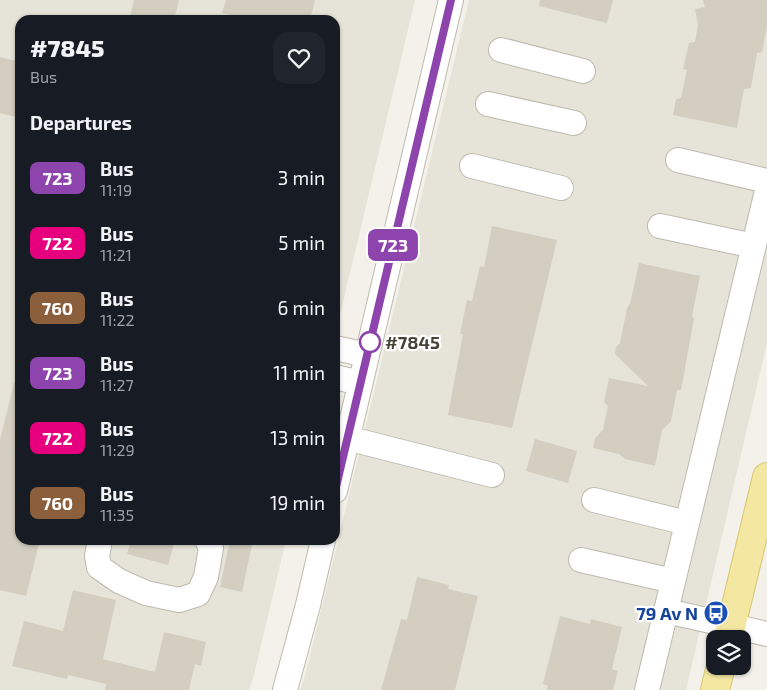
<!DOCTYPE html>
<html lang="en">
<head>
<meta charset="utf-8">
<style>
	:root { --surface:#171b24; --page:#20242c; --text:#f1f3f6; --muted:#9ea1a6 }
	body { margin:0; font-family:"Exo 2",sans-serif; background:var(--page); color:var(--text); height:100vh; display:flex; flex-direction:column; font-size:19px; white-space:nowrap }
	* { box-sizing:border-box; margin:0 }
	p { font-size:16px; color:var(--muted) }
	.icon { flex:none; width:28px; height:28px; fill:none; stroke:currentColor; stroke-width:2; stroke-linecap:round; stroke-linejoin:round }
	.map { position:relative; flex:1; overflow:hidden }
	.details { position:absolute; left:15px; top:15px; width:325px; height:530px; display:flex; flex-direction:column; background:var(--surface); border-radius:15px; box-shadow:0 1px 4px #0004 }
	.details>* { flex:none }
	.badge { padding:0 10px; border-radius:8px; font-size:18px; line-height:32px }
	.tools { position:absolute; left:706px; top:630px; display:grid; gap:10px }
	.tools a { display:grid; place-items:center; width:45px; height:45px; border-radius:10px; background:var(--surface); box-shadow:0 1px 4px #0004; font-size:25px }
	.map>.badge { position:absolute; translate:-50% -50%; box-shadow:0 0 0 2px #fff }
	h2 { padding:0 15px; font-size:19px; line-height:45px }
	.round { display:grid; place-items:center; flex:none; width:52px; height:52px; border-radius:15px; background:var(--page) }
	.headline { display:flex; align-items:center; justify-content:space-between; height:85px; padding:0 15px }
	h1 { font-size:24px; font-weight:800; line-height:38px }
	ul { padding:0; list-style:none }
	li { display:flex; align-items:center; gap:15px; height:65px; padding:0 15px }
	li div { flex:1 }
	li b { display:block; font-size:19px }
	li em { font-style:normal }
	li .badge { min-width:55px; font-weight:700; text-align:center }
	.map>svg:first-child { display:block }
</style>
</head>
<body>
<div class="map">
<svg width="767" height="690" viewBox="0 0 767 690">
	<rect width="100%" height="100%" fill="#f3f1e9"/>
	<path fill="#e6e4d8" d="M 0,0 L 415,0 L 335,336 L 335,20 L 20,20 L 20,540 L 286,540 L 253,679 L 249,690 L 0,690 Z
		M 469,0 L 767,0 L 767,343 L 686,690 L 300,690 L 306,672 Z"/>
	<path fill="#d3cec0" d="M 134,0 L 179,0 L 174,20 L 148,20 L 130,16 Z
		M 226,0 L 315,0 L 310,20 L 249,20 L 222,13 Z
		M 540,0 L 613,0 L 607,23 L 539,6 Z
		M 703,0 L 767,0 L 767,25 L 762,52 L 757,53 L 751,88 L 744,89 L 737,128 L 673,115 L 676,99 L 681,98 L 687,70 L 683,69 L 689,43 L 695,42 L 698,25 L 695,9 L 705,7 Z
		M 0,57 L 20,62 L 20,118 L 0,113 Z
		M 492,226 L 557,240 L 512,428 L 448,415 L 463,334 L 460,334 L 467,300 L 472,301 L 480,266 L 484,267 Z
		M 639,263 L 700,276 L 692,316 L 694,319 L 681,390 L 677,390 L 671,421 L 662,430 L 655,466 L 625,459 L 619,454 L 593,448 L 595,438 L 603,430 L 608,406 L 604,402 L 609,378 L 648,386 L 615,354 L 616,347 L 620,343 L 627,308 L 630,304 Z
		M 14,383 L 20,384 L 20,540 L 40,540 L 26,596 L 0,590 L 0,440 Z
		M 535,439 L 577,451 L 568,483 L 526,471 Z
		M 131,540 L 175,540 L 168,565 L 127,554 Z
		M 230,540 L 253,540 L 242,592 L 220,587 Z
		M 417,577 L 449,585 L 448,589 L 478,596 L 455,690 L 381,690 L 401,619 L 407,620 Z
		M 73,590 L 116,600 L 103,659 L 155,672 L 164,632 L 206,642 L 201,666 L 195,664 L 189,690 L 105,690 L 106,684 L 68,675 L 67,679 L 12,666 L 24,621 L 63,631 Z
		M 560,616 L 590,624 L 591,619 L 622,627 L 612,669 L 618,671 L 613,690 L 547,690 L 548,686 L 543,684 Z"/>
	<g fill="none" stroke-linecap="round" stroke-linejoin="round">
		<defs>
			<path id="minor" d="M 501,50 L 583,71
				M 488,104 L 574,123
				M 678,160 L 767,181
				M 472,166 L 561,188
				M 660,226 L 754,246
				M 335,348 L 367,355
				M 335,377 L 360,383
				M 347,438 L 492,475
				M 335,491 L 451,0
				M 594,500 L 687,523
				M 100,540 L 97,556 L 99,567 L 119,581 L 146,593 L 179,600 L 198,594 L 206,577 L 211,548 L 207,540
				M 581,560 L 673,581
				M 667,611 L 767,634
				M 285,690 L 308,605 L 323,540
				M 647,690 L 767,191"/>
			<path id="major" d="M 728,639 L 767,477
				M 715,690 L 721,666"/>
		</defs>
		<use href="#minor" stroke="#bdbaad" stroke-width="26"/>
		<use href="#major" stroke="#d7c773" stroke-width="30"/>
		<use href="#minor" stroke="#fff" stroke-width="24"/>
		<use href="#major" stroke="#f4e7a1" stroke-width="28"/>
	</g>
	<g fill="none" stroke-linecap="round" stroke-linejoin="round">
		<defs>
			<path id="line" d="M 335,491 L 451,0"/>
		</defs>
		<use href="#line" stroke="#fff" stroke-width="11"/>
		<use href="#line" stroke="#8e44ad" stroke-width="8"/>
	</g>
	<defs>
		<symbol id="bus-disc" viewBox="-11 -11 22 22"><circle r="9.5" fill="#1a4fb4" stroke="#fff"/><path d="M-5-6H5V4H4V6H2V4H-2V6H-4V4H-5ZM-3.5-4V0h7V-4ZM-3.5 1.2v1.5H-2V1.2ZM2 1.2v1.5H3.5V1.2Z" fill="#fff"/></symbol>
	</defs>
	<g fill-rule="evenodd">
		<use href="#bus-disc" x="702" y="599" width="28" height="28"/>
	</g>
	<circle fill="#fff" stroke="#8e44ad" stroke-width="2.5" cx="370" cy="342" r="10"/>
	<g text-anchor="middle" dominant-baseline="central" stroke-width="4.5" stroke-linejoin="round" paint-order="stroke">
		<g font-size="18" font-weight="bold" fill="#464238" stroke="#fff" text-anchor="start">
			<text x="385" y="342">#7845</text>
		</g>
		<g font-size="18" font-weight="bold" fill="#164399" stroke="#fff" text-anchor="end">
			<text x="698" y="613">79 Av N</text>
		</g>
	</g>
</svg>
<div class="tools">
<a><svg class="icon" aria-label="layers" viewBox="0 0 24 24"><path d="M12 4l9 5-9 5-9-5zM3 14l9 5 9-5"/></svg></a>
</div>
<b class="badge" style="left:393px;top:245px;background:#8e44ad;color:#fff">723</b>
<section class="details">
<div class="headline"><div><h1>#7845</h1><p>Bus</p></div><a class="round"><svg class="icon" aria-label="heart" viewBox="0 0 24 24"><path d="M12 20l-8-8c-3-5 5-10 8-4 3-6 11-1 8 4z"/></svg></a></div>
<h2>Departures</h2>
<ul>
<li><span class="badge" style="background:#8e44ad;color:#fff">723</span><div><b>Bus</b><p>11:19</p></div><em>3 min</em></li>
<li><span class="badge" style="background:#e6007e;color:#fff">722</span><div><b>Bus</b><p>11:21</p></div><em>5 min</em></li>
<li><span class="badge" style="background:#8b5e3c;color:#fff">760</span><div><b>Bus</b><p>11:22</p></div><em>6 min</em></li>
<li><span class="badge" style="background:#8e44ad;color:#fff">723</span><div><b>Bus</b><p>11:27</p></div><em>11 min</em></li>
<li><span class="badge" style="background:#e6007e;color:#fff">722</span><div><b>Bus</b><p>11:29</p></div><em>13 min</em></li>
<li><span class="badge" style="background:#8b5e3c;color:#fff">760</span><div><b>Bus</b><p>11:35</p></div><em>19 min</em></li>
</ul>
</section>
</div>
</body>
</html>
